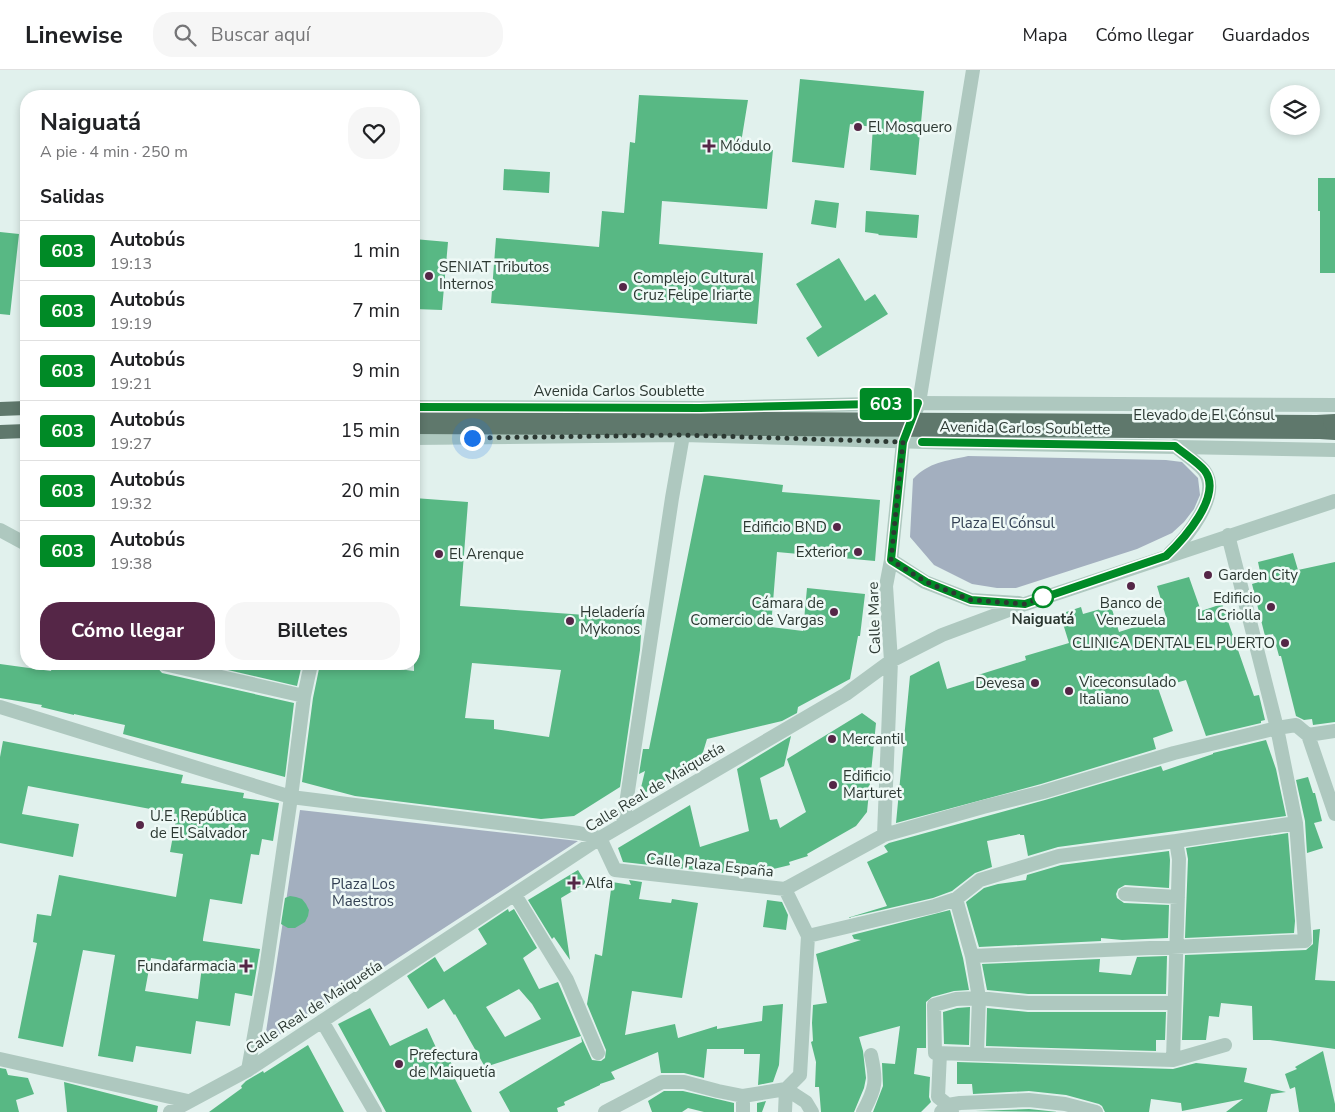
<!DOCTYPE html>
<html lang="es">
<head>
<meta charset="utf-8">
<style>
	:root { --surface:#fff; --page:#f6f6f6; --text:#202124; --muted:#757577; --line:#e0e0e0; --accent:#552647 }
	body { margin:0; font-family:"Nunito Sans",sans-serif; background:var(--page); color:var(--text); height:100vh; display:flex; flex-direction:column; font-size:19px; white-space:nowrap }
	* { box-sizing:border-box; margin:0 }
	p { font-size:16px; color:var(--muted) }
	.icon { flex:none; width:28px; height:28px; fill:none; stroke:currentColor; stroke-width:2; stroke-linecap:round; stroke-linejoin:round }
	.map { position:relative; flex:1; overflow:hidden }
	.side { position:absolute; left:20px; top:20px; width:400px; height:580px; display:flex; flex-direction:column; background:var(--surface); border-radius:20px; box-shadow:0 2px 8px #0003 }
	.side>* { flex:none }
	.badge { padding:0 10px; border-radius:4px; font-size:18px; line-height:32px }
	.fabs { position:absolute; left:1270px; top:15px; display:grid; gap:10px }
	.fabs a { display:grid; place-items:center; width:50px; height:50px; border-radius:50%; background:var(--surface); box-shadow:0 2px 8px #0003; font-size:25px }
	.you { position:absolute; width:25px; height:25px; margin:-12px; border:4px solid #fff; border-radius:50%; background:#1a73e8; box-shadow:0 0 0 8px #1a73e833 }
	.map>.badge { position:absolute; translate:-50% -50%; box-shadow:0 0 0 2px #fff }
	h2 { padding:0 20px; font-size:19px; line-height:45px }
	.round { display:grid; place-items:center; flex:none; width:52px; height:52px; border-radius:20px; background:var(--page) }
	.summary { display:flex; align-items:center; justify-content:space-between; height:85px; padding:0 20px }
	h1 { font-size:24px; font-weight:700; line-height:38px }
	.cta { display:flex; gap:10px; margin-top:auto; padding:10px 20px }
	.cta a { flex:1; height:58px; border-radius:20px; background:var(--accent); color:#fff; font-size:20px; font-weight:700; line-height:58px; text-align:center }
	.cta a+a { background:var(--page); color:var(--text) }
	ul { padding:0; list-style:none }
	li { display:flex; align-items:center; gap:15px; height:60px; padding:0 20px; border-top:1px solid var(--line) }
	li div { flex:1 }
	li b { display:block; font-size:19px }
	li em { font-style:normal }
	li .badge { min-width:55px; font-weight:700; text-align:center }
	header { display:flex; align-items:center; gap:30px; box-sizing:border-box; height:70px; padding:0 25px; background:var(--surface); border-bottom:1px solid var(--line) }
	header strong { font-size:24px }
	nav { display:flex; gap:28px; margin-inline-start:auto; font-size:18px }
	.search { width:350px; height:45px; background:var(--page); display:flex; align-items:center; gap:12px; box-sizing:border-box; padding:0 18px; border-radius:20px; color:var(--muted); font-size:19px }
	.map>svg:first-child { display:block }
</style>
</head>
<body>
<header>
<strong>Linewise</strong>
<div class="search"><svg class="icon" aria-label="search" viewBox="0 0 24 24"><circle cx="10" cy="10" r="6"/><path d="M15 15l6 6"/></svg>Buscar aquí</div>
<nav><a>Mapa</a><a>Cómo llegar</a><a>Guardados</a></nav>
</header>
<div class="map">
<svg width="1335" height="1042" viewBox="0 0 1335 1042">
	<rect width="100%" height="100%" fill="#e1f1ed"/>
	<path fill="#a3afbf" d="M 968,386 L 1166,390 L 1182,392 L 1198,408 L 1200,425 L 1194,439 L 1184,452 L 1172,463 L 1137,479 L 1016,518 L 997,518 L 972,514 L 934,495 L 910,467 L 913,409 C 929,392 946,391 968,386 Z
		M 300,740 L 578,771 L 264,975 Z"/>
	<path fill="#58b884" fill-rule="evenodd" d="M 800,9 L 924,21 L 916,105 L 870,100 L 873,57 L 850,54 L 844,98 L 792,92 Z
		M 639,25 L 748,30 L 740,79 L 773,80 L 767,139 L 662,131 L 659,174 L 763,183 L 757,254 L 491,233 L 496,168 L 599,177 L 602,141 L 624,143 L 630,72 L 635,73 Z
		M 504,99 L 550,102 L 549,123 L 503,120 Z
		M 1318,108 L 1335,108 L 1335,203 L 1320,203 L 1320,141 L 1318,141 Z
		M 815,130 L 839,133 L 836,158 L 811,154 Z
		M 866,141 L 919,145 L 917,168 L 878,165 L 879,164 L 865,162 Z
		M 0,162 L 19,164 L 10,245 L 0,244 Z
		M 414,169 L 448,172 L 442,240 L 414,239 Z
		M 839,188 L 865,231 L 875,224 L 888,244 L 818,287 L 806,268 L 822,257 L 796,214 Z
		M 704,405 L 783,415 L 782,422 L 880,430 L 875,491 L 777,482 L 771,557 L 803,561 L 807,518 L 865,524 L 860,566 L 858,566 L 850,609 L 798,637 L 797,643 L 782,651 L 707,669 L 700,692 L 639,726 L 645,701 L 639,704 L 643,679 L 649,679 Z
		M 414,428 L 468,432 L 460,536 L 642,549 L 640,580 L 620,717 L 574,746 L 541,749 L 355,726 L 302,712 L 313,628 L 320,594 L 359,594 L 414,601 ZM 472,593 L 561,600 L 549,667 L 494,659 L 494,650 L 465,648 Z
		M 1293,483 L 1298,500 L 1335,492 L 1335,652 L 1313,655 L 1312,649 L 1304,650 L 1296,646 L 1281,586 L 1279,586 L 1273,564 L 1265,566 L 1252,514 L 1262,511 L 1258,492 Z
		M 1189,507 L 1201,541 L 1222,534 L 1254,626 L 1259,625 L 1265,650 L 1261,651 L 1261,653 L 1206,666 L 1186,610 L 1158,618 L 1173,661 L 1153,668 L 1156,679 L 1041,714 L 896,753 L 910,606 L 939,591 L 947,619 L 979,609 L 978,605 L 1026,590 L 1025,586 L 1069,573 L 1060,544 L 1081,537 L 1083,544 L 1111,536 L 1119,562 L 1166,547 L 1157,516 Z
		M 0,594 L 51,601 L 53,594 L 145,594 L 156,596 L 162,603 L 294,633 L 285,707 L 123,664 L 125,655 L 74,644 L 74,645 L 41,637 L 42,635 L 0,628 Z
		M 202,594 L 302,594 L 297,616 Z
		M 862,643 L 876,653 L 867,742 L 856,756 L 807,784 L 808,786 L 789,792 L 790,795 L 745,806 L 742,805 L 739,797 L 722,803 L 623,792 L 618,778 L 690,735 L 700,777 L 749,761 L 737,699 L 791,666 L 784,696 L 760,708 L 770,750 L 777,749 L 780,758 L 806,742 L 787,689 Z
		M 1266,670 L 1276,699 L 1286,746 L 1058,777 L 1028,786 L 1024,765 L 1020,765 L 1020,764 L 987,771 L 992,797 L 975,803 L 952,821 L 933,828 L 847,848 L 887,836 L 867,792 L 888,782 L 884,776 L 889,773 L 1045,730 L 1161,696 L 1163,701 L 1213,684 L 1213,683 Z
		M 3,671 L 183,705 L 181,713 L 244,723 L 243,728 L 279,733 L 273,771 L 262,769 L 259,785 L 251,784 L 242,834 L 210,829 L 203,869 L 203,871 L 260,879 L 252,926 L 235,923 L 230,956 L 196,951 L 191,984 L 136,976 L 133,992 L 98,986 L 115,885 L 83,880 L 63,977 L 18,968 L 37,873 L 33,872 L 37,844 L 51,846 L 59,805 L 176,827 L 183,784 L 170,782 L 177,744 L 28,716 L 22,744 L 79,754 L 73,787 L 0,773 L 0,687 ZM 151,888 L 202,896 L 198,929 L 145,921 Z
		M 1308,707 L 1313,723 L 1315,723 L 1322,751 L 1314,753 L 1323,778 L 1307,783 L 1305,751 L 1296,710 Z
		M 1288,763 L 1295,851 L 1294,863 L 1185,868 L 1188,789 L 1186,778 Z
		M 1169,781 L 1170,790 L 1169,818 L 1125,815 L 1118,819 L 1116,824 L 1117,828 L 1124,833 L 1169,835 L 1168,868 L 1122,870 L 1101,868 L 1101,871 L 979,877 L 966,832 L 984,818 L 998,814 L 1026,810 L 1027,805 L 1061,795 Z
		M 578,800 L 586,813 L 561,828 L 570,890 L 554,867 L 552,869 L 528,830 Z
		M 629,810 L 642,812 L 639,829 L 671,833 L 672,829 L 698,833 L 682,928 L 632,921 L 625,965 L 675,954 L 678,968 L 717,956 L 717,959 L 762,951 L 763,936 L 783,934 L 779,995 L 773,1012 L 758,1015 L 760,984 L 744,984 L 744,979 L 707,979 L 704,1008 L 684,1003 L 661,1003 L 658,982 L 611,1002 L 615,1009 L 600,1014 L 600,1015 L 564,1032 L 565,1035 L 557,1038 L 558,1042 L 510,1042 L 499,1022 L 582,972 L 581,966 L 592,990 L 601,991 L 605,988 L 606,980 L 587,934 L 595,884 L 602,886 L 612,812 L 631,815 Z
		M 290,826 L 296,827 L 302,829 L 306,834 L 309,840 L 308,846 L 305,852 L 295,858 L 288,858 L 281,854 L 285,828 Z
		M 767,830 L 782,832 L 788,845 L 786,860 L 763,857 Z
		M 508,839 L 509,842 L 514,839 L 537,878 L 523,888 L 539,919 L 558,912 L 581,966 L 485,997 L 455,944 L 454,945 L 444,929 L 428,939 L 407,906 L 435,887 L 444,902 L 487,874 L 478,859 ZM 519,919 L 532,934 L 541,949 L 505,967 L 486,937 Z
		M 950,840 L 963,888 L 969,920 L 954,921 L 932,927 L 926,932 L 926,978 L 917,978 L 914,1004 L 930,1007 L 929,1027 L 931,1032 L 921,1042 L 873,1042 L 883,1016 L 882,993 L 895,994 L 900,956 L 859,967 L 863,981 L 866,1008 L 864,1018 L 854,1042 L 821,1042 L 819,1017 L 815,1017 L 816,992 L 811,972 L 813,971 L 812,953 L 813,935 L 827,933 L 816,884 L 861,870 L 854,869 L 852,865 Z
		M 1320,859 L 1315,910 L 1335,911 L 1335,979 L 1270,970 L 1253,970 L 1252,936 L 1221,933 L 1219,947 L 1209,946 L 1206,970 L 1182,970 L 1185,885 L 1306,880 L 1313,874 L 1313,860 Z
		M 1167,886 L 1166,924 L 1028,924 L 987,920 L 982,894 L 1100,889 L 1099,902 L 1131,905 L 1137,887 Z
		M 970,937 L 969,975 L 944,974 L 943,942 L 957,938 Z
		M 370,938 L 390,976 L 427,958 L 439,984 L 443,981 L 460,1006 L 455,1009 L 472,1042 L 386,1042 L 338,954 Z
		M 987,938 L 1028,942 L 1166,942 L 1165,970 L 1156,970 L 1156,981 L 986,976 Z
		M 308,975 L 344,1042 L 209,1042 L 242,1018 L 241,1016 L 246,1011 L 263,1001 L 264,1003 Z
		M 1323,981 L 1335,1034 L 1335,1042 L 1299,1042 L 1295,1017 L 1290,1019 L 1285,1004 L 1297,999 L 1295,997 Z
		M 957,992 L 1173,999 L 1196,993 L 1247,998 L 1244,1012 L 1286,1022 L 1271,1024 L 1267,1042 L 1226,1042 L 1243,1029 L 1182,1041 L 1181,1033 L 1151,1029 L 1149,1042 L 1105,1042 L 1102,1036 L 1099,1034 L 1066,1025 L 1029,1021 L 973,1024 L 972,1014 L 957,1014 Z
		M 0,998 L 6,999 L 8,1005 L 28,1008 L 34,1024 L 16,1030 L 19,1042 L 0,1042 Z
		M 64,1012 L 158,1036 L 157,1042 L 67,1042 Z
		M 664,1021 L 683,1021 L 734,1033 L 734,1042 L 704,1042 L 688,1038 L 682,1042 L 652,1042 L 648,1031 Z
		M 766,1031 L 762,1042 L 757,1042 L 757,1033 Z
		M 1029,1039 L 1058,1042 L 975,1041 Z"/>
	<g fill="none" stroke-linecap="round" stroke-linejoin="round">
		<path stroke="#aec8bf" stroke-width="14" d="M 248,1000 L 266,899 L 291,727"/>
		<path stroke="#aec8bf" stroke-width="14" d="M 0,460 L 26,474
			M 1170,483 C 1187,467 1221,426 1205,402 C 1200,394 1183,383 1175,376
			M 891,490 L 925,512 L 971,530 L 1019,533
			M 164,594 L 304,626 L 291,727
			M 304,626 L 311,594
			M 0,637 L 291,727 L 579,763 L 600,768 L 615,800 L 785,819 L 884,765 L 983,737 L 1043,722 L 1174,683 L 1277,658 L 1296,655 L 1308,665 L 1335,661
			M 1308,665 L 1335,744
			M 623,754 L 672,428 L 683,365
			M 884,765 L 891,591 L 886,516 L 891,490 L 903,372 L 919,333 L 973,0
			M 785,819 L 808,866 L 800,1005 L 786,1019 L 785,1042
			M 1125,824 L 1178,827
			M 515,825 L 567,910 L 598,983
			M 956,829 L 972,886 L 979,928 L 977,983
			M 808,866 L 935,836 L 956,829 L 980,810 L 1059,786 L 1176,771 L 1296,753
			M 972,886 L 1305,871 L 1296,753 L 1277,658 L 1228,465
			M 1174,933 L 1028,933 L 979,928 L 956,929 L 934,935 L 935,983 L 1173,990 L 1225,975
			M 322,951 L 375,1042
			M 940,983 L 938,1027 L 948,1035 L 952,1042
			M 0,989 L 188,1031
			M 1173,990 L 1179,789 L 1176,771
			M 170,1042 L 248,1000 L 600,768 L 846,624 L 891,591 L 942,565 L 1025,534 L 1335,431
			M 605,1042 L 662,1012 L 684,1012 L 718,1021 L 743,1026 L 786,1019 L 806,1032 L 812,1042
			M 743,1042 L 743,1026
			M 863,1042 C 876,1018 877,1011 871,985
			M 941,1042 L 948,1035 L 960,1033 L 1029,1030 L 1065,1034 L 1096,1042"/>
		<path stroke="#aec8bf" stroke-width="14" d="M 414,337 L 700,338 L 919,333 L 1335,335
			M 414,368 L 683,365 L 960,373 L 1335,380"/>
		<path stroke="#5f786c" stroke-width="14" d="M 0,339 L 26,338
			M 1317,352 L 1335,351
			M 0,362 L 26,361
			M 1320,362 L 1335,363"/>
		<path stroke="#5f786c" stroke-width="14" d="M 414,347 L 1317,352
			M 414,357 L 1320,362"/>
	</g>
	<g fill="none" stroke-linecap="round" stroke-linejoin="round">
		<defs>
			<path id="line" d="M 414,337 L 700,338 L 918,333 L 903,372 L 891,490 L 926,512 L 971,530 L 1025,534 L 1166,486 C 1183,470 1223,426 1205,401 C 1199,393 1183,383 1175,376 L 922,372"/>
		</defs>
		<use href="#line" stroke="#fff" stroke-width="11"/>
		<use href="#line" stroke="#008a26" stroke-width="8"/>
		<path stroke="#2c3832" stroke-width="5" stroke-dasharray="0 9" d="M 472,368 L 683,365 L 903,372 L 891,490 L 926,512 L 971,530 L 1025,534 L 1043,527"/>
	</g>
	<g fill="#552647" stroke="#eef9f6" stroke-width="2">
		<circle cx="858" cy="57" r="5"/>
		<path d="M706.5 68.5h5v5h5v5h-5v5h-5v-5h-5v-5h5z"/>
		<circle cx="429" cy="206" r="5"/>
		<circle cx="623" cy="217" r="5"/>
		<circle cx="837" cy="457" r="5"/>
		<circle cx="858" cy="482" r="5"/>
		<circle cx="439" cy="484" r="5"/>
		<circle cx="1208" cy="505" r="5"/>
		<circle cx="1131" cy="516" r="5"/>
		<circle cx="1271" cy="537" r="5"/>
		<circle cx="834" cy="542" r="5"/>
		<circle cx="570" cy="551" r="5"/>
		<circle cx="1285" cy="573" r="5"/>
		<circle cx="1035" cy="613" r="5"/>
		<circle cx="1069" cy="621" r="5"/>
		<circle cx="832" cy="669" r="5"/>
		<circle cx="833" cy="715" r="5"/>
		<circle cx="140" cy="755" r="5"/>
		<path d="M571.5 805.5h5v5h5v5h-5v5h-5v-5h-5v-5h5z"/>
		<path d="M243.5 888.5h5v5h5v5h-5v5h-5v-5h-5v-5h5z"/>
		<circle cx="399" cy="994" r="5"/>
	</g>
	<circle fill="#fff" stroke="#008a26" stroke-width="2.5" cx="1043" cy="527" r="10"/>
	<g text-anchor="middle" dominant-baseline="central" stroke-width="5" stroke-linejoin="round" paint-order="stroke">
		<g font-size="15" fill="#2c3832" stroke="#eef9f6" text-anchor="start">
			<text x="868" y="57">El Mosquero</text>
			<text x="720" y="76">Módulo</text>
			<text x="439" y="197">SENIAT Tributos<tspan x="439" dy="17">Internos</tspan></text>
			<text x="633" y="208">Complejo Cultural<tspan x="633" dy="17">Cruz Felipe Iriarte</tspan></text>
			<text x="827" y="457" text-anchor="end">Edificio BND</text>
			<text x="848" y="482" text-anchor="end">Exterior</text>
			<text x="449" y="484">El Arenque</text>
			<text x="1218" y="505">Garden City</text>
			<text x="1261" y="528" text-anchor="end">Edificio<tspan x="1261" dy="17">La Criolla</tspan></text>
			<text x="824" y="533" text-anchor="end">Cámara de<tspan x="824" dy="17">Comercio de Vargas</tspan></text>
			<text x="1131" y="533" text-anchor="middle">Banco de<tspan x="1131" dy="17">Venezuela</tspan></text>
			<text x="580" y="542">Heladería<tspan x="580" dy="17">Mykonos</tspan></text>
			<text x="1275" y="573" text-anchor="end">CLINICA DENTAL EL PUERTO</text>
			<text x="1079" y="612">Viceconsulado<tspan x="1079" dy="17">Italiano</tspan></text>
			<text x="1025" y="613" text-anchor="end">Devesa</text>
			<text x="842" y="669">Mercantil</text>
			<text x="843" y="706">Edificio<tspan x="843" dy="17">Marturet</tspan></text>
			<text x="150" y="746">U.E. República<tspan x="150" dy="17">de El Salvador</tspan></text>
			<text x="585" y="813">Alfa</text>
			<text x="236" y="896" text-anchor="end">Fundafarmacia</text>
			<text x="409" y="985">Prefectura<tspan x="409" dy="17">de Maiquetía</tspan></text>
		</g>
		<g font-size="15" fill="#2c3832" stroke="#eef9f6">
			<text x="619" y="321">Avenida Carlos Soublette</text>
			<text x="1204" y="345">Elevado de El Cónsul</text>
			<text transform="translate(1025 358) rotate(1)">Avenida Carlos Soublette</text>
			<text transform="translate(874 548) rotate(-92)">Calle Mare</text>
			<text transform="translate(655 717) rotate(-31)">Calle Real de Maiquetía</text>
			<text transform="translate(710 795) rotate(6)">Calle Plaza España</text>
			<text transform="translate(314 937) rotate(-33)">Calle Real de Maiquetía</text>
		</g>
		<g font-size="15" fill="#324053" stroke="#eef9f6">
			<text x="1003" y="453">Plaza El Cónsul</text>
			<text x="363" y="814">Plaza Los<tspan x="363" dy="17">Maestros</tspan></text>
		</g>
		<g font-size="15" font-weight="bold" fill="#2c3832" stroke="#eef9f6">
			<text x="1043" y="549">Naiguatá</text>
		</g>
	</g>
</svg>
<div class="fabs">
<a><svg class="icon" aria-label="layers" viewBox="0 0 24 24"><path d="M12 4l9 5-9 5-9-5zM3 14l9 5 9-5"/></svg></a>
</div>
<div class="you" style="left:472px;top:368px"></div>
<b class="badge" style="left:886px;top:334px;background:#008a26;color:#fff">603</b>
<section class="side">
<div class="summary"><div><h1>Naiguatá</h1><p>A pie · 4 min · 250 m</p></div><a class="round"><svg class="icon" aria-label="heart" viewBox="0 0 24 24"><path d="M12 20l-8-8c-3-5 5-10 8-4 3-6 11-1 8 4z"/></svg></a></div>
<h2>Salidas</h2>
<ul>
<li><span class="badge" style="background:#008a26;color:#fff">603</span><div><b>Autobús</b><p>19:13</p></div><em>1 min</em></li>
<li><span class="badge" style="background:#008a26;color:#fff">603</span><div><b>Autobús</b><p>19:19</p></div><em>7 min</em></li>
<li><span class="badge" style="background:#008a26;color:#fff">603</span><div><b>Autobús</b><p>19:21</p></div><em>9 min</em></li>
<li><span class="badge" style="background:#008a26;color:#fff">603</span><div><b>Autobús</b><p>19:27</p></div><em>15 min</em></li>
<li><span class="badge" style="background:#008a26;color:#fff">603</span><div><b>Autobús</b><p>19:32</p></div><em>20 min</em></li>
<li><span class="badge" style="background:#008a26;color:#fff">603</span><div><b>Autobús</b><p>19:38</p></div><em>26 min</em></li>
</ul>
<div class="cta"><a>Cómo llegar</a><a>Billetes</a></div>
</section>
</div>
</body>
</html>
